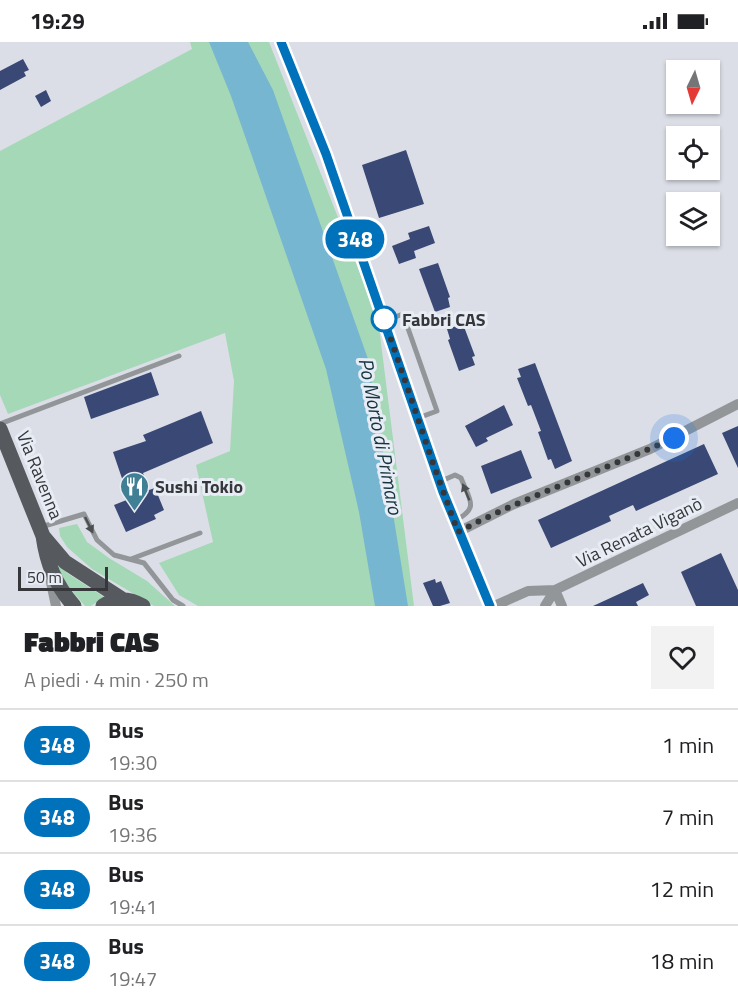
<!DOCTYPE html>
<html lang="it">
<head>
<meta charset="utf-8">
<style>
	:root { --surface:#fff; --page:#f2f2f2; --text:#202124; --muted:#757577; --line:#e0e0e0 }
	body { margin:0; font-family:"Titillium Web",sans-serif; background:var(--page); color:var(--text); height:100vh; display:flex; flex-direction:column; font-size:22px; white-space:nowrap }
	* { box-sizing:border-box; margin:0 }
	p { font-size:20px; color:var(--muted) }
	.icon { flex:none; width:33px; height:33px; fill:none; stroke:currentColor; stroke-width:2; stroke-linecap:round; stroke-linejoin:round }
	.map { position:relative; height:564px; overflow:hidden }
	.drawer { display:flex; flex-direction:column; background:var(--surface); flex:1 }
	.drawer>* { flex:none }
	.badge { padding:0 12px; border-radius:20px; font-size:21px; line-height:39px }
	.needle { width:39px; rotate:185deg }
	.controls { position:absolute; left:666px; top:18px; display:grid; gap:12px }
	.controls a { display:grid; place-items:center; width:54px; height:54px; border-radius:0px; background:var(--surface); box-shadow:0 2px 4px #0004; font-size:30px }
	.scale { position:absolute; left:18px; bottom:15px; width:90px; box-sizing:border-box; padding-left:6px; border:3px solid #35373a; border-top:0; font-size:16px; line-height:21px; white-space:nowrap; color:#35373a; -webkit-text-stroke:4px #e8ecf4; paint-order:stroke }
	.you { position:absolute; width:30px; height:30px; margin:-15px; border:4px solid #fff; border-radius:50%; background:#1a73e8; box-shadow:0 0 0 9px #1a73e833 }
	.map>.badge { position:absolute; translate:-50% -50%; box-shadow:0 0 0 3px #fff }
	.round { display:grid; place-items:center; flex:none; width:63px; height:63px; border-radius:0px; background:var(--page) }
	.head { display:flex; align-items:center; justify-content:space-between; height:102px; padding:0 24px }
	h1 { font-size:28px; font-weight:800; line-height:45px }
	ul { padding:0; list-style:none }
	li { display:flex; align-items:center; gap:18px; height:72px; padding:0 24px; border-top:2px solid var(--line) }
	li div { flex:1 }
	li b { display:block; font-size:22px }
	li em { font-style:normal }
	li .badge { min-width:66px; font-weight:700; text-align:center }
	.status { display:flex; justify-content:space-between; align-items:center; height:42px; padding:0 30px; background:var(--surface); direction:ltr }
	.status svg { height:16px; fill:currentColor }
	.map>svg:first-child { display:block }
</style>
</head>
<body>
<div class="status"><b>19:29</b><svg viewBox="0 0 49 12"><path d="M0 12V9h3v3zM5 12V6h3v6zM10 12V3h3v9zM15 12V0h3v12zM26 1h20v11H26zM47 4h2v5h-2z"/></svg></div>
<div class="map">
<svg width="738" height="564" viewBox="0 0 738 564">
	<rect width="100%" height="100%" fill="#dbdee6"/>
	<path fill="#a5d8b7" d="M 190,0 L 269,0 L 378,277 L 414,564 L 198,564 L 179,553 L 159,521 L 213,500 L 196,423 L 230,409 L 234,339 L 225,291 L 8,372 L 0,353 L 0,109 L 192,7 Z
		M 77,482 L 87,500 L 109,516 L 147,539 L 175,564 L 154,564 L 92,527 L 67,505 L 60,494 L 59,486 Z
		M 50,509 L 67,531 L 104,555 L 91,564 L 85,564 L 66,542 Z"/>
	<path fill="#76b6d1" d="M 209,0 L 248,0 L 273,48 L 368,317 L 408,564 L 375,564 L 359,470 L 326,327 L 231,54 Z"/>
	<path fill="#394874" d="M 23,17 L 29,28 L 24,30 L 26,34 L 0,48 L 0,29 Z
		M 46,48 L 51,59 L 41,65 L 35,54 Z
		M 406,108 L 424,162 L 379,176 L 362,123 Z
		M 429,184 L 435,201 L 414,209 L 416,216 L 399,222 L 392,204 L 410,197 L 408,191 Z
		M 438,221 L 450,255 L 448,256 L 450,265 L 435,270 L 419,227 Z
		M 463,282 L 475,314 L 472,315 L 475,323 L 459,329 L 448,298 L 450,297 L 447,287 Z
		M 535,321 L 572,419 L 555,427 L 551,417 L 548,418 L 538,390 L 541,389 L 531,363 L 528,364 L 517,336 L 521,335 L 518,327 Z
		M 151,330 L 159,353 L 91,377 L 84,355 Z
		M 504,363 L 513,383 L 486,396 L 488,399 L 476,405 L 465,384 Z
		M 201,369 L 213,401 L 143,431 L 149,448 L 155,446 L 164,468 L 154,473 L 156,477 L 126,490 L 114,463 L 129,457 L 113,410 L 146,399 L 143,393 Z
		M 738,384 L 738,426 L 722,391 Z
		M 704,402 L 718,432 L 636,469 L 633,463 L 609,474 L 611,479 L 551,506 L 538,478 Z
		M 521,408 L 532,436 L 491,452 L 481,424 Z
		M 721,511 L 738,548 L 738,564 L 696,564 L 681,530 Z
		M 435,537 L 436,541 L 441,539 L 450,561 L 440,564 L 433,564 L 423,541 Z
		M 643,541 L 649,553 L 636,560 L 638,564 L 593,564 Z"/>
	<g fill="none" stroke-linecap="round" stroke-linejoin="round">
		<path stroke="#939699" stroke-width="5" d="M 384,279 L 403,272 L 437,369 L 418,376
			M 0,382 L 179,314
			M 439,440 L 455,433 L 461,436 C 469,457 480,466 456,478
			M 41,485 L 84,472 L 97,498 L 114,513 L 144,521 L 173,558 L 183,564
			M 131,517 L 200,491"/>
		<path stroke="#939699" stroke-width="10" d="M 281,0 L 331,127 L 443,450 L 490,564
			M 458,490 L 514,462 L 650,407 L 738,362
			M 49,531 L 56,564
			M 555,548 L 562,564
			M 494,564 L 528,549 L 555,548 L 738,461
			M 545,564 L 555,548"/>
		<path stroke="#565a5f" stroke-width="15" d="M 0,387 L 43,494 L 65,520 L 122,557
			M 43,494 C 47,522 55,542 74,564
			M 103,564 C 116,555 129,556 143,564"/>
	</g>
	<defs><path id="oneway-solid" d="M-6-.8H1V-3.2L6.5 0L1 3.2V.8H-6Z" transform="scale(1.5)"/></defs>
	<g fill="#4c4f52">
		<use href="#oneway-solid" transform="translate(466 450) rotate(-112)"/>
		<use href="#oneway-solid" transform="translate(89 483) rotate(64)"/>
	</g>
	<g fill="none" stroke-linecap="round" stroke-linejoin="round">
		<defs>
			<path id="line" d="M 281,0 L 326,112 L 443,450 L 490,564"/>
		</defs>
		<use href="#line" stroke="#fff" stroke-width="14"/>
		<use href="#line" stroke="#0072bc" stroke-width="9"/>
		<path stroke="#35373a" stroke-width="6" stroke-dasharray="0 10.8" d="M 384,277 L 435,427 L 458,490 C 528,453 602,429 674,396"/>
	</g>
	<defs>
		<symbol id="restaurant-pin" viewBox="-11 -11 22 30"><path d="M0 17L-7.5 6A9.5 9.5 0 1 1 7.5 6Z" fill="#417f95" stroke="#e8ecf4"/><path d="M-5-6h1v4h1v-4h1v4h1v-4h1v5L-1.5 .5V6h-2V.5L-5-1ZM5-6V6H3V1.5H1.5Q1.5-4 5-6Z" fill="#fff"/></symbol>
	</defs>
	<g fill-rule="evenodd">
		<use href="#restaurant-pin" x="118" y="428" width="33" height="45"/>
	</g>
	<circle fill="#fff" stroke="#0072bc" stroke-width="3" cx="384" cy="277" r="12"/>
	<g text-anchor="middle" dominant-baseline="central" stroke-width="6" stroke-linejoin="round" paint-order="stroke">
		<g font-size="18" font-weight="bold" fill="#35373a" stroke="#e8ecf4" text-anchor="start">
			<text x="402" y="277">Fabbri CAS</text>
		</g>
		<g font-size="18" fill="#35373a" stroke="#e8ecf4">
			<text transform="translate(40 433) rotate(68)">Via Ravenna</text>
			<text transform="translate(639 490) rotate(-26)">Via Renata Viganò</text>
		</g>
		<g font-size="18" font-weight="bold" fill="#35373a" stroke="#e8ecf4" text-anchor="start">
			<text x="155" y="444">Sushi Tokio</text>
		</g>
		<g font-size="20" font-style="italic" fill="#14333f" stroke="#e8ecf4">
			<text transform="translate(381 394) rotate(79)">Po Morto di Primaro</text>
		</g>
	</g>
</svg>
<div class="controls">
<a><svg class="needle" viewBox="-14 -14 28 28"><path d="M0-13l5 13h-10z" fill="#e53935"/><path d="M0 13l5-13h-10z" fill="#757577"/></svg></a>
<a><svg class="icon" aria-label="locate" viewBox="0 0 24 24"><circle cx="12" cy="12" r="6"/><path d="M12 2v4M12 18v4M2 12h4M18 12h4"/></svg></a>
<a><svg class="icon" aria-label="layers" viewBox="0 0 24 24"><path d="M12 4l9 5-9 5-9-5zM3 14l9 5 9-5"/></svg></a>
</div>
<div class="scale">50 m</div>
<div class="you" style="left:674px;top:396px"></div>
<b class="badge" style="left:355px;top:197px;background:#0072bc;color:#fff">348</b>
</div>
<section class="drawer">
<div class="head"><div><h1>Fabbri CAS</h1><p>A piedi · 4 min · 250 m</p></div><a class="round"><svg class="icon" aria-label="heart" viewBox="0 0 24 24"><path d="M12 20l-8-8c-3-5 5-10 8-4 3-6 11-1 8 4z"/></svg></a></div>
<ul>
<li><span class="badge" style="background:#0072bc;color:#fff">348</span><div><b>Bus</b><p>19:30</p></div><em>1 min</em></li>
<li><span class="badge" style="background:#0072bc;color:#fff">348</span><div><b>Bus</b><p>19:36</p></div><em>7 min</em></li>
<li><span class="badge" style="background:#0072bc;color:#fff">348</span><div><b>Bus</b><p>19:41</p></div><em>12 min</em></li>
<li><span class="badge" style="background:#0072bc;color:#fff">348</span><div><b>Bus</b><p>19:47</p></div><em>18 min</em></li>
</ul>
</section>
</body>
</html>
